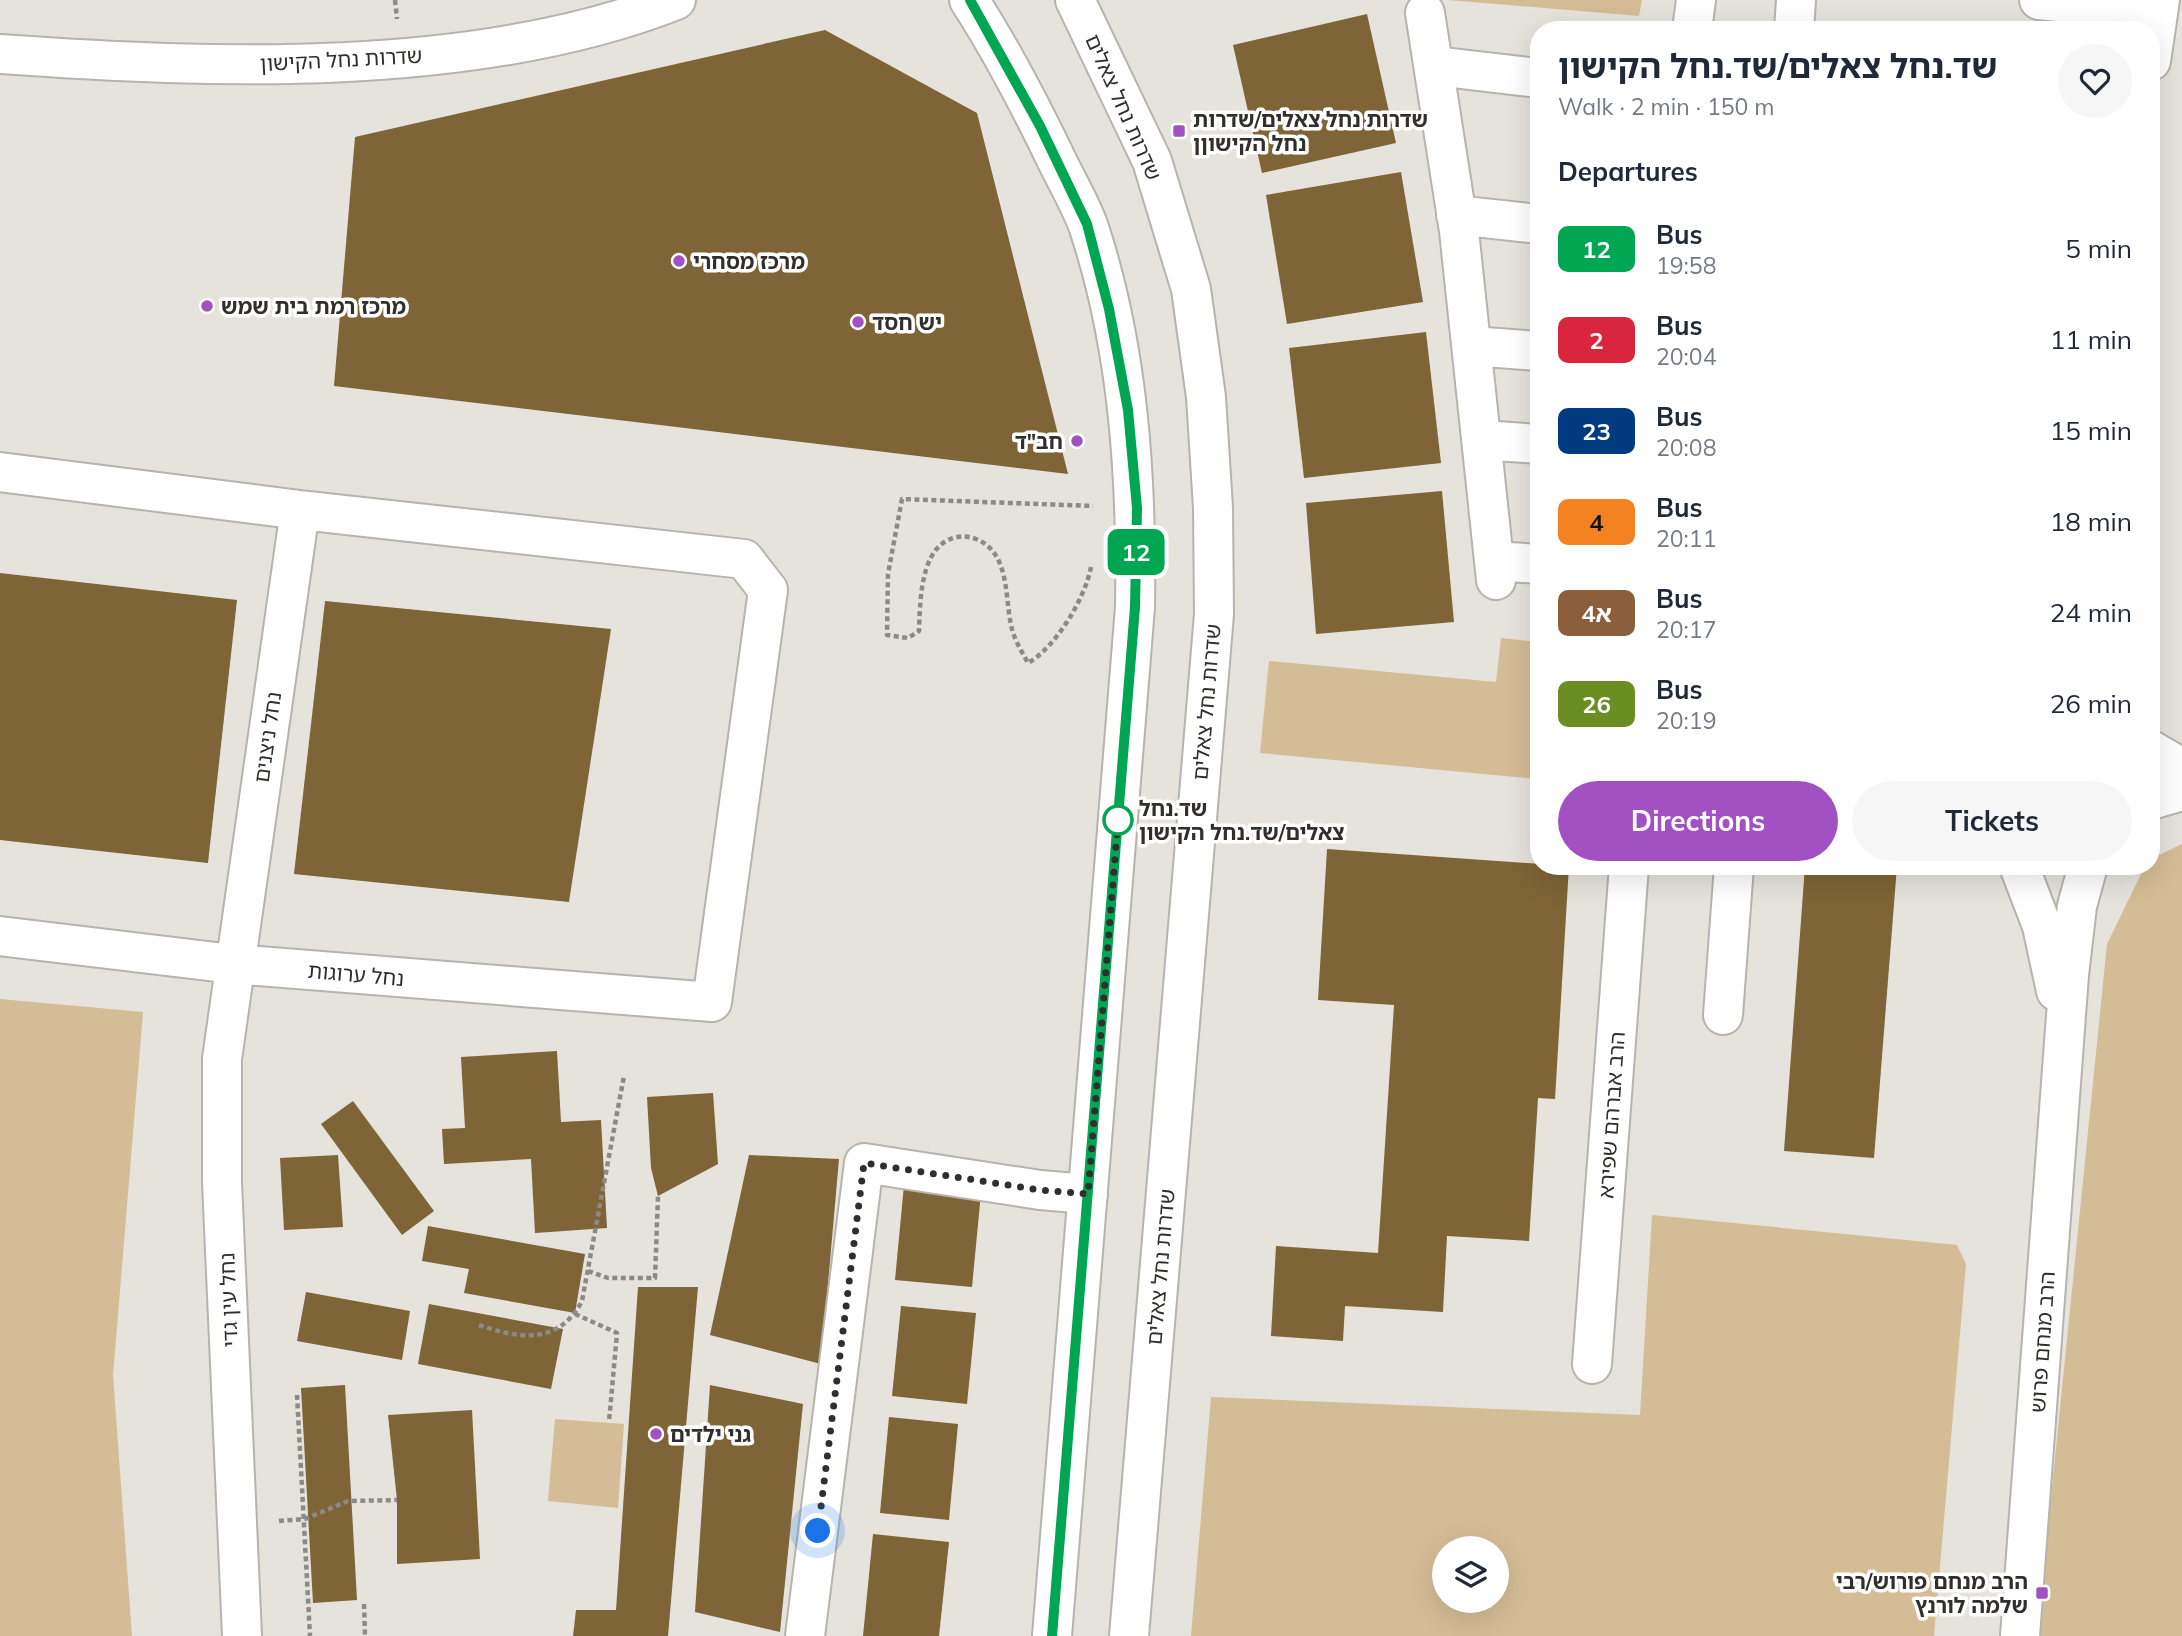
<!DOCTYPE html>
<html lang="en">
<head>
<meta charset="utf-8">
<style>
	:root { --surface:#fff; --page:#f6f6f7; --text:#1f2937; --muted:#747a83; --accent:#a251c2 }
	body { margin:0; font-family:Mulish,"Noto Sans Hebrew",sans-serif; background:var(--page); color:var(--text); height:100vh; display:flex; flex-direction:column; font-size:26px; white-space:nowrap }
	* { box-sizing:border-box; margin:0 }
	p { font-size:23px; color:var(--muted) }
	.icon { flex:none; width:38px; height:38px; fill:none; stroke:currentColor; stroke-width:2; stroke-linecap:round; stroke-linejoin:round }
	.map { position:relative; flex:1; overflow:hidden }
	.panel { position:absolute; left:1530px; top:21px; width:630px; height:854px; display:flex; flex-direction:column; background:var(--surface); border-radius:28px; box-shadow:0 7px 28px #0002 }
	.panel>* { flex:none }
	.badge { padding:0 14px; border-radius:10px; font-size:24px; line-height:46px }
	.buttons { position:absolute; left:1432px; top:1536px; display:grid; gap:14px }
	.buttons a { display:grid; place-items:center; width:77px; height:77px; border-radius:50%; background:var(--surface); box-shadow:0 7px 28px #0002; font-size:35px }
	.you { position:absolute; width:35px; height:35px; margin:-18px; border:5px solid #fff; border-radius:50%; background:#1a73e8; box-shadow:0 0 0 10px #1a73e833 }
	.map>.badge { position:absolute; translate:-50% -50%; box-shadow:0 0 0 4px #fff }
	h2 { padding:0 28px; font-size:26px; line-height:63px }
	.round { display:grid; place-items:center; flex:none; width:74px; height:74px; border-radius:37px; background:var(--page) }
	.overview { display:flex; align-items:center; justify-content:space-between; height:119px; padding:0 28px }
	h1 { font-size:33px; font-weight:700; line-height:52px }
	.cta { display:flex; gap:14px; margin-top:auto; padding:14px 28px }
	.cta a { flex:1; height:80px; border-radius:42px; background:var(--accent); color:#fff; font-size:28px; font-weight:700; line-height:80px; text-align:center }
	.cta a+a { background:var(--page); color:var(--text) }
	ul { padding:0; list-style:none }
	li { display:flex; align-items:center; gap:21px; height:91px; padding:0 28px }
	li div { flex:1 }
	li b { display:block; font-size:26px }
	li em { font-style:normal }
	li .badge { min-width:77px; font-weight:700; text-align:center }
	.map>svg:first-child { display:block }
</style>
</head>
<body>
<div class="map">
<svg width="2182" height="1636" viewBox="0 0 2182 1636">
	<rect width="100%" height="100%" fill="#e6e2dc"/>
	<path fill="#d4bc96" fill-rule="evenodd" d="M 1448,0 L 1642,0 L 1639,16 Z
		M 1501,638 L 1538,642 L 1538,779 L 1260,753 L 1269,661 L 1496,682 Z
		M 2182,844 L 2182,1636 L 2037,1636 L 2107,944 L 2145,866 L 2151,866 L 2151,859 Z
		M 0,999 L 143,1012 L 113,1375 L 132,1636 L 0,1636 Z
		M 1652,1215 L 1957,1245 L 1966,1264 L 1934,1636 L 1191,1636 L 1211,1397 L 1640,1415 ZM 1444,1549 L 1496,1549 L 1496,1601 L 1444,1601 Z
		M 555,1419 L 624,1424 L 618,1508 L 548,1501 Z"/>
	<path fill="#7e6436" d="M 1367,14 L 1396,143 L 1262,173 L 1233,45 Z
		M 825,30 L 977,113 L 1068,474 L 334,386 L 355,137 Z
		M 1401,172 L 1423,302 L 1287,324 L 1266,195 Z
		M 1426,332 L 1441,463 L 1304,478 L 1289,348 Z
		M 1442,491 L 1454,622 L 1316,634 L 1306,503 Z
		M 0,573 L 237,600 L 208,863 L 0,840 Z
		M 325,601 L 611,629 L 569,902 L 294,874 Z
		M 1327,849 L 1569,866 L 1555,1099 L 1538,1098 L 1529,1241 L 1447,1236 L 1443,1312 L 1345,1306 L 1343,1341 L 1271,1336 L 1276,1246 L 1378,1253 L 1394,1005 L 1318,1000 Z
		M 1805,866 L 1897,866 L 1874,1158 L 1784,1151 Z
		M 557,1051 L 561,1122 L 601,1120 L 607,1228 L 535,1233 L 531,1159 L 444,1164 L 442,1129 L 465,1128 L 461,1057 Z
		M 713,1093 L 718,1164 L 658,1196 L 651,1168 L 647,1097 Z
		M 353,1101 L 434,1211 L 402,1235 L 321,1124 Z
		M 338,1155 L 343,1227 L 284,1230 L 280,1158 Z
		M 749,1155 L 839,1159 L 821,1364 L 710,1335 Z
		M 904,1185 L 981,1193 L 972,1287 L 895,1280 Z
		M 428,1226 L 585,1254 L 575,1313 L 464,1293 L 469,1269 L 422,1261 Z
		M 638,1287 L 698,1287 L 668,1636 L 573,1636 L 576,1610 L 616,1610 Z
		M 306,1292 L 410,1311 L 402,1360 L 297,1341 Z
		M 429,1304 L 563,1329 L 551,1389 L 418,1364 Z
		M 901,1306 L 976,1313 L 967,1404 L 892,1396 Z
		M 345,1385 L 357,1600 L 313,1603 L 301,1388 Z
		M 710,1385 L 803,1404 L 780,1632 L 695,1612 Z
		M 472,1410 L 480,1559 L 397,1564 L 397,1500 L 388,1415 Z
		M 889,1417 L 958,1424 L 949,1520 L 880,1513 Z
		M 873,1534 L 949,1542 L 939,1636 L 863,1636 Z"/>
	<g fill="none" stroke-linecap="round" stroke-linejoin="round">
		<defs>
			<path id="minor" d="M 2039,0 L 2157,12
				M 1425,13 L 1459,231 L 1496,580
				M 1692,30 L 1696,0
				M 1794,30 L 1796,0
				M 2151,61 L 2160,0
				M 1435,66 L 1538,78
				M 1456,215 L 1538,224
				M 1472,346 L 1538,351
				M 1483,440 L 1538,444
				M 0,472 L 300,510 L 744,559 L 768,590 L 712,1002 L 233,964 L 0,936
				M 1495,561 L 1538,564
				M 2151,750 L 2182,768
				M 2151,800 L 2182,791
				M 2019,866 L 2042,926 L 2056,991
				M 1723,1015 L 1734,866
				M 1592,1364 L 1629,866
				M 242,1636 L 222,1182 L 222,1059 L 300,510
				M 805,1636 L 864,1163 L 1040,1190 L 1088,1194
				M 2020,1636 L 2069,975 L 2077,906 L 2088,866"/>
			<path id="major" d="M 969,0 C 1003,52 1031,107 1058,163 C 1068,183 1080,204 1088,225 C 1129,348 1137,479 1135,607 L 1052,1636
				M 1075,0 L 1152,161 L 1191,289 L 1206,397 L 1213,508 L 1214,614 L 1129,1636
				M 0,54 C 211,69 476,79 676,0"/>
		</defs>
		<use href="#minor" stroke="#b7b3ad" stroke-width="42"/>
		<use href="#major" stroke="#b7b3ad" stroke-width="42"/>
		<path stroke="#8c8a86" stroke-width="4.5" stroke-dasharray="5 3.5" stroke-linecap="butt" d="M 395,0 L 397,19
			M 1091,567 C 1085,599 1055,648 1028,663 C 1022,652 1015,641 1012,629 C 1004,598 1011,553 976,539 C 965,535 956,536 946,541 C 920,556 920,604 919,631 L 908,638 L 887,635 L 888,574 L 902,499 L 1093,506
			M 588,1271 L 608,1278 L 655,1278 L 658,1196
			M 575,1314 L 617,1333 L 609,1422
			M 479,1325 C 519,1339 559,1345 582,1301 L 624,1076
			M 297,1395 L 310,1636
			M 279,1521 L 305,1519 L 348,1501 L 397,1500
			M 364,1604 L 365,1636"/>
		<use href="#minor" stroke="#fff" stroke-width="38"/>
		<use href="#major" stroke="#fff" stroke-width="38"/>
	</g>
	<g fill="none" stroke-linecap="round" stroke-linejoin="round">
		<defs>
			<path id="line" d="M 970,0 L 1040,126 L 1087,224 L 1109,309 L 1128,410 L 1137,508 L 1135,607 L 1052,1636"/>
		</defs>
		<use href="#line" stroke="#fff" stroke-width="16"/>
		<use href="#line" stroke="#00a651" stroke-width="10"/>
		<path stroke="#302f2d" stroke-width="7" stroke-dasharray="0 12.6" d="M 818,1531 L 864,1163 L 1040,1190 L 1088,1194 L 1118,820"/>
	</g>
	<g fill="#a251c2" stroke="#fff" stroke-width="2.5">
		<rect x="1172" y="124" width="14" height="14" rx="3.5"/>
		<circle cx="679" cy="261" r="7"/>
		<circle cx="207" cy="306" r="7"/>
		<circle cx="858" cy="322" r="7"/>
		<circle cx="1077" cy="441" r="7"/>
		<circle cx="656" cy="1434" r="7"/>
		<rect x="2035" y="1586" width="14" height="14" rx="3.5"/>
	</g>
	<circle fill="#fff" stroke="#00a651" stroke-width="3.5" cx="1118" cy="820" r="14"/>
	<g text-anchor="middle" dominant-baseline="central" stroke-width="7" stroke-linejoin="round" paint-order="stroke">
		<g font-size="21" fill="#302f2d" stroke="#fff">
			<text transform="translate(341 59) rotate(-3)">שדרות נחל הקישון</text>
			<text transform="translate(1124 107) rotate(66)">שדרות נחל צאלים</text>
			<text transform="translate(1206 702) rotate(-85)">שדרות נחל צאלים</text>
			<text transform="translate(267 737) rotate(-82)">נחל ניצנים</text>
			<text transform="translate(356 974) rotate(5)">נחל ערוגות</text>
			<text transform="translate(1611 1115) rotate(-86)">הרב אברהם שפירא</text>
			<text transform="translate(1160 1267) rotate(-85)">שדרות נחל צאלים</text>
			<text transform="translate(228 1300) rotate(-92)">נחל עין גדי</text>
			<text transform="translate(2042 1342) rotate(-86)">הרב מנחם פרוש</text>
		</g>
		<g font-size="21" font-weight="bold" fill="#302f2d" stroke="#fff" text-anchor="start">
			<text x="1193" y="119">שדרות נחל צאלים/שדרות<tspan x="1193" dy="24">נחל הקישוןן</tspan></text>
			<text x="693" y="261">מרכז מסחרי</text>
			<text x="221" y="306">מרכז רמת בית שמש</text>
			<text x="872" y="322">יש חסד</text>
			<text x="1063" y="441" text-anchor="end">חב"ד</text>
			<text x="670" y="1434">גני ילדים</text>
			<text x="2028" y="1581" text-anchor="end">הרב מנחם פורוש/רבי<tspan x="2028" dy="24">שלמה לורנץ</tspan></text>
		</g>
		<g font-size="21" font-weight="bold" fill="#302f2d" stroke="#fff" text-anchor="start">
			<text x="1139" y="808">שד.נחל<tspan x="1139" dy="24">צאלים/שד.נחל הקישון</tspan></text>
		</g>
	</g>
</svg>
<div class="buttons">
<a><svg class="icon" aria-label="layers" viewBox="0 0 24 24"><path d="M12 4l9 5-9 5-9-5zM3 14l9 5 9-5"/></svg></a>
</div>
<div class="you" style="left:818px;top:1531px"></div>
<b class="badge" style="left:1136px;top:552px;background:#00a651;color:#fff">12</b>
<section class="panel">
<div class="overview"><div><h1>שד.נחל צאלים/שד.נחל הקישון</h1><p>Walk · 2 min · 150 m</p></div><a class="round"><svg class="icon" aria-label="heart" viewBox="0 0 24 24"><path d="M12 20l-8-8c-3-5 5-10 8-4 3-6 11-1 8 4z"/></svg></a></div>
<h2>Departures</h2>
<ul>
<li><span class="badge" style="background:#00a651;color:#fff">12</span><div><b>Bus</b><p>19:58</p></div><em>5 min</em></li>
<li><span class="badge" style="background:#d7263d;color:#fff">2</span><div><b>Bus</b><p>20:04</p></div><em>11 min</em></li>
<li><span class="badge" style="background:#003b80;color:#fff">23</span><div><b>Bus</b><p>20:08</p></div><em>15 min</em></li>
<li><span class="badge" style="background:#f58220;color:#111">4</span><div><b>Bus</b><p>20:11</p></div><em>18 min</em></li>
<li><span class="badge" style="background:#8b5e3c;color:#fff">4א</span><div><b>Bus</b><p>20:17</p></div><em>24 min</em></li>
<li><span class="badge" style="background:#6b8e23;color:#fff">26</span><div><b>Bus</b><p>20:19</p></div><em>26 min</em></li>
</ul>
<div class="cta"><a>Directions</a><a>Tickets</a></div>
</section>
</div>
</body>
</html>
